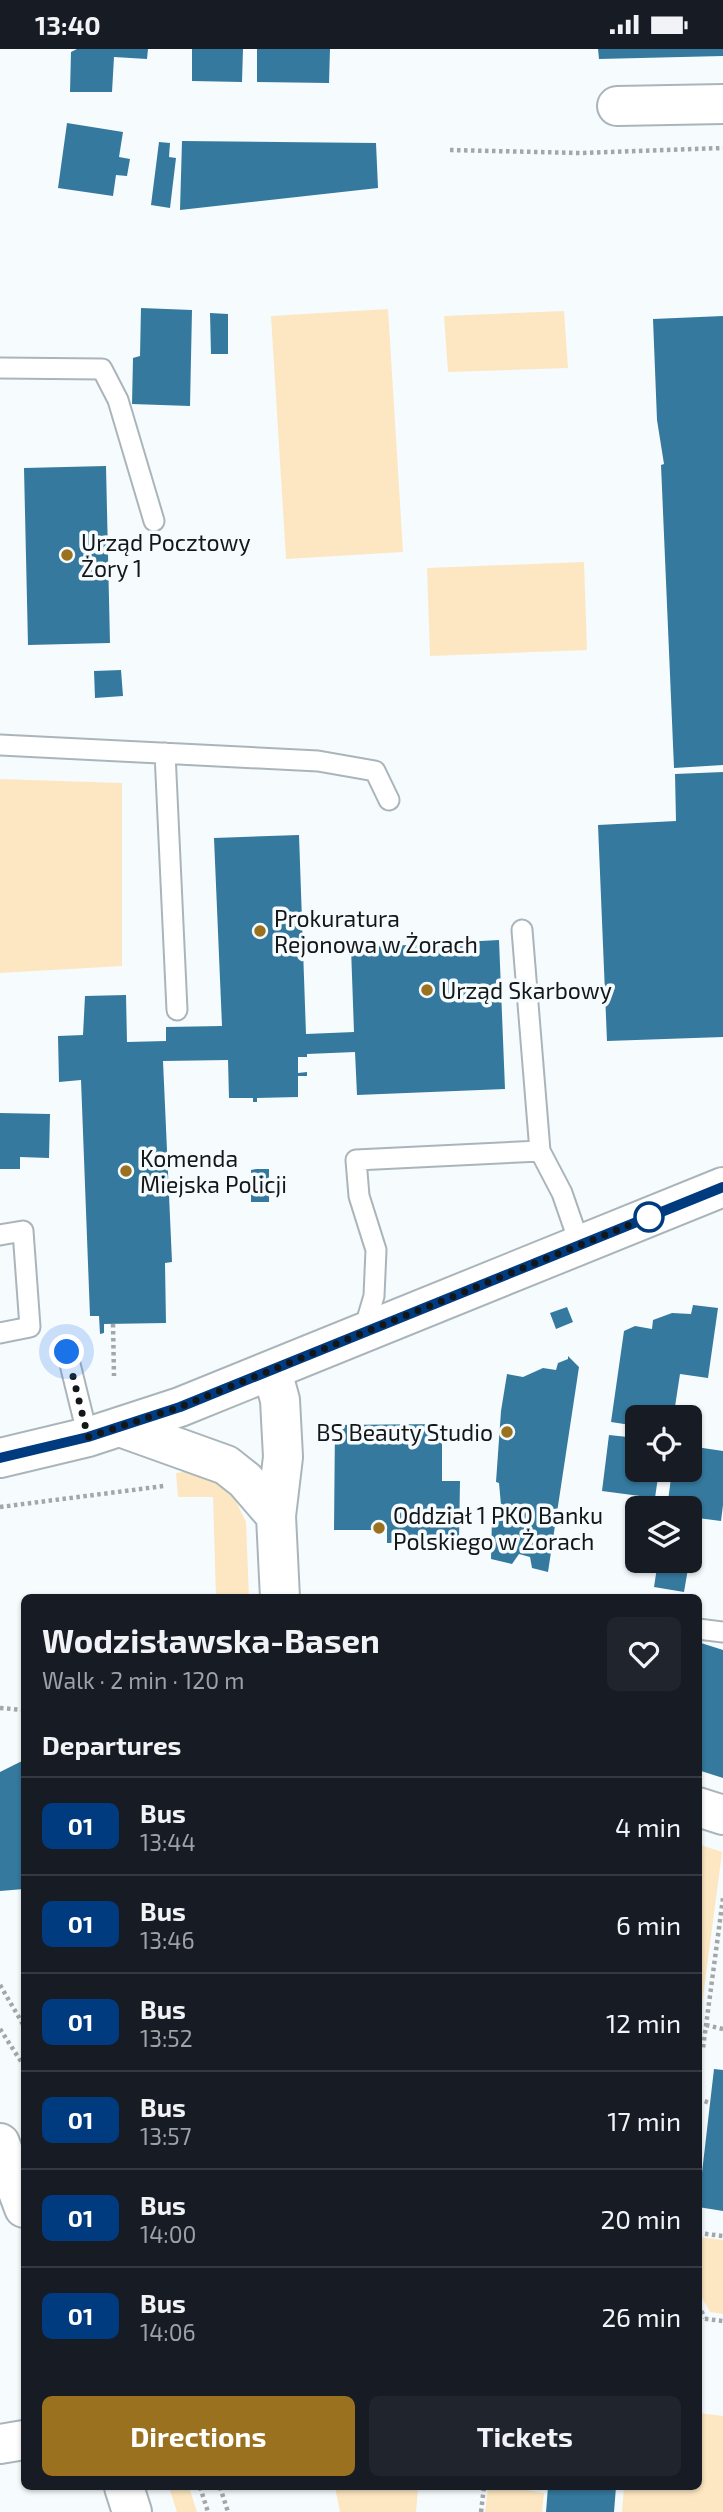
<!DOCTYPE html>
<html lang="en">
<head>
<meta charset="utf-8">
<style>
	:root { --surface:#171b24; --page:#20242c; --text:#f1f3f6; --muted:#9ea1a6; --line:#363941; --accent:#9a711e }
	body { margin:0; font-family:"Exo 2",sans-serif; background:var(--page); color:var(--text); height:100vh; display:flex; flex-direction:column; font-size:26px; white-space:nowrap }
	* { box-sizing:border-box; margin:0 }
	p { font-size:23px; color:var(--muted) }
	.icon { flex:none; width:38px; height:38px; fill:none; stroke:currentColor; stroke-width:2; stroke-linecap:round; stroke-linejoin:round }
	.map { position:relative; flex:1; overflow:hidden }
	.sheet { position:absolute; left:21px; top:1545px; width:681px; height:896px; display:flex; flex-direction:column; background:var(--surface); border-radius:10px; box-shadow:0 2px 5px #0004 }
	.sheet>* { flex:none }
	.badge { padding:0 14px; border-radius:10px; font-size:24px; line-height:46px }
	.buttons { position:absolute; left:625px; top:1356px; display:grid; gap:14px }
	.buttons a { display:grid; place-items:center; width:77px; height:77px; border-radius:10px; background:var(--surface); box-shadow:0 2px 5px #0004; font-size:35px }
	.you { position:absolute; width:35px; height:35px; margin:-18px; border:5px solid #fff; border-radius:50%; background:#1a73e8; box-shadow:0 0 0 10px #1a73e833 }
	.map>.badge { position:absolute; translate:-50% -50%; box-shadow:0 0 0 4px #fff }
	h2 { padding:0 21px; font-size:26px; line-height:63px }
	.round { display:grid; place-items:center; flex:none; width:74px; height:74px; border-radius:10px; background:var(--page) }
	.headline { display:flex; align-items:center; justify-content:space-between; height:119px; padding:0 21px }
	h1 { font-size:33px; font-weight:700; line-height:52px }
	.button { display:flex; gap:14px; margin-top:auto; padding:14px 21px }
	.button a { flex:1; height:80px; border-radius:10px; background:var(--accent); color:#fff; font-size:28px; font-weight:700; line-height:80px; text-align:center }
	.button a+a { background:var(--page); color:var(--text) }
	ul { padding:0; list-style:none }
	li { display:flex; align-items:center; gap:21px; height:98px; padding:0 21px; border-top:2px solid var(--line) }
	li div { flex:1 }
	li b { display:block; font-size:26px }
	li em { font-style:normal }
	li .badge { min-width:77px; font-weight:700; text-align:center }
	.status { display:flex; justify-content:space-between; align-items:center; height:49px; padding:0 35px; background:var(--surface); direction:ltr }
	.status svg { height:19px; fill:currentColor }
	.map>svg:first-child { display:block }
</style>
</head>
<body>
<div class="status"><b>13:40</b><svg viewBox="0 0 49 12"><path d="M0 12V9h3v3zM5 12V6h3v6zM10 12V3h3v9zM15 12V0h3v12zM26 1h20v11H26zM47 4h2v5h-2z"/></svg></div>
<div class="map">
<svg width="723" height="2463" viewBox="0 0 723 2463">
	<rect width="100%" height="100%" fill="#f6fbfe"/>
	<path fill="#fde7c2" d="M 388,260 L 403,503 L 286,510 L 271,267 Z
		M 564,262 L 568,319 L 448,323 L 444,267 Z
		M 584,513 L 587,601 L 430,607 L 427,519 Z
		M 0,730 L 122,734 L 122,917 L 0,924 Z
		M 197,1421 L 231,1442 L 246,1473 L 249,1549 L 216,1549 L 213,1448 L 178,1448 L 176,1424 Z
		M 698,1795 L 722,1803 L 698,1987 Z
		M 698,2188 L 723,2191 L 723,2265 L 710,2263 L 698,2242 Z
		M 698,2364 L 723,2367 L 723,2463 L 622,2463 L 624,2438 L 698,2438 Z
		M 169,2438 L 189,2438 L 197,2463 L 177,2463 Z
		M 335,2438 L 418,2438 L 416,2463 L 340,2463 Z
		M 488,2438 L 510,2438 L 544,2444 L 542,2463 L 485,2463 Z"/>
	<path fill="#357a9e" d="M 77,0 L 148,0 L 147,10 L 114,8 L 112,43 L 70,43 L 71,3 Z
		M 192,0 L 243,0 L 242,33 L 192,32 Z
		M 257,0 L 330,0 L 329,34 L 257,33 Z
		M 598,0 L 723,0 L 723,7 L 599,10 Z
		M 67,74 L 123,83 L 119,108 L 130,110 L 127,127 L 116,126 L 113,147 L 58,139 Z
		M 182,92 L 376,94 L 378,139 L 180,161 Z
		M 159,93 L 170,94 L 169,108 L 176,109 L 170,159 L 151,156 Z
		M 141,259 L 192,261 L 190,357 L 132,355 L 133,309 L 140,307 Z
		M 210,264 L 228,265 L 228,305 L 211,305 Z
		M 723,267 L 723,716 L 674,719 L 661,416 L 664,415 L 657,371 L 653,270 Z
		M 106,417 L 110,594 L 28,596 L 24,419 Z
		M 121,621 L 123,647 L 95,649 L 94,622 Z
		M 723,723 L 723,988 L 607,992 L 598,776 L 676,772 L 675,725 Z
		M 299,786 L 306,985 L 354,983 L 351,899 L 499,891 L 505,1040 L 357,1046 L 355,1003 L 307,1005 L 307,1008 L 298,1008 L 298,1024 L 307,1023 L 307,1027 L 298,1027 L 298,1048 L 257,1049 L 257,1053 L 253,1053 L 253,1049 L 229,1049 L 228,1011 L 163,1012 L 172,1213 L 165,1214 L 166,1274 L 104,1275 L 104,1284 L 100,1285 L 99,1267 L 90,1267 L 81,1031 L 59,1033 L 58,987 L 83,986 L 85,947 L 126,946 L 127,993 L 166,992 L 166,978 L 222,977 L 214,789 Z
		M 0,1064 L 50,1065 L 49,1109 L 20,1108 L 20,1120 L 0,1120 Z
		M 256,1120 L 269,1120 L 269,1153 L 251,1153 L 251,1121 Z
		M 693,1256 L 718,1259 L 708,1329 L 680,1325 L 674,1364 L 666,1362 L 665,1368 L 637,1368 L 637,1377 L 611,1373 L 624,1282 L 635,1277 L 652,1280 L 653,1271 L 672,1264 L 691,1265 Z
		M 567,1258 L 573,1273 L 556,1280 L 550,1264 Z
		M 568,1307 L 579,1318 L 548,1523 L 532,1519 L 530,1508 L 519,1505 L 512,1515 L 491,1510 L 492,1467 L 502,1467 L 499,1434 L 496,1433 L 501,1362 L 507,1325 L 523,1328 L 543,1319 L 556,1321 L 558,1314 L 568,1310 Z
		M 442,1375 L 442,1432 L 460,1432 L 459,1493 L 387,1494 L 387,1481 L 334,1481 L 335,1376 Z
		M 609,1386 L 637,1389 L 637,1421 L 659,1421 L 655,1449 L 602,1442 Z
		M 696,1398 L 723,1402 L 723,1456 L 721,1472 L 690,1468 L 690,1460 L 667,1460 L 672,1421 L 690,1421 L 690,1406 L 695,1407 Z
		M 658,1512 L 689,1514 L 684,1543 L 654,1538 Z
		M 698,1593 L 723,1601 L 723,1729 L 698,1721 Z
		M 24,1711 L 24,1840 L 0,1842 L 0,1723 Z
		M 714,2020 L 723,2021 L 723,2162 L 698,2158 Z
		M 548,2438 L 616,2438 L 614,2463 L 546,2463 Z"/>
	<g fill="none" stroke-linecap="round" stroke-linejoin="round">
		<defs>
			<path id="service" d="M 0,319 L 102,320 L 118,351 L 154,472
				M 0,696 L 318,712 L 375,722 L 389,751
				M 165,704 L 177,961
				M 522,881 L 540,1102 L 562,1144 L 580,1196
				M 0,1186 L 23,1182 L 30,1278 L 0,1284
				M 363,1284 L 374,1247 L 376,1201 L 359,1147 L 356,1111 L 540,1102
				M 67,1303 L 88,1388
				M 698,1580 L 723,1583"/>
			<path id="minor" d="M 617,57 L 723,55
				M 272,1322 L 280,1351 L 283,1408 L 276,1467 L 280,1549
				M 120,1378 L 226,1416 L 245,1431 L 276,1467
				M 698,1758 L 723,1766
				M 0,2395 L 24,2391"/>
			<path id="tertiary" d="M 0,1409 L 88,1388 L 180,1358 L 723,1138
				M 0,2094 L 24,2159
				M 124,2438 L 132,2463"/>
		</defs>
		<use href="#service" stroke="#aab5bb" stroke-width="23"/>
		<use href="#minor" stroke="#aab5bb" stroke-width="42"/>
		<use href="#tertiary" stroke="#aab5bb" stroke-width="42"/>
		<path stroke="#a3a7aa" stroke-width="4.5" stroke-dasharray="3.5 3.5" stroke-linecap="butt" d="M 450,101 L 580,104 L 723,99
			M 113,1275 L 114,1327
			M 0,1458 L 164,1437
			M 0,1659 L 24,1661
			M 0,1936 L 24,1977
			M 706,1976 L 723,1980
			M 0,1980 L 24,2017
			M 698,2003 L 703,1999 L 723,1849
			M 698,2050 L 710,2054
			M 698,2122 L 701,2123
			M 698,2184 L 723,2187
			M 698,2256 L 705,2269
			M 698,2269 L 723,2272
			M 200,2438 L 208,2463
			M 220,2438 L 228,2463
			M 481,2463 L 484,2438"/>
		<use href="#service" stroke="#fff" stroke-width="19"/>
		<use href="#minor" stroke="#fff" stroke-width="38"/>
		<use href="#tertiary" stroke="#fff" stroke-width="38"/>
	</g>
	<g fill="none" stroke-linecap="round" stroke-linejoin="round">
		<defs>
			<path id="line" d="M 0,1409 L 88,1388 L 180,1358 L 723,1138"/>
		</defs>
		<use href="#line" stroke="#fff" stroke-width="16"/>
		<use href="#line" stroke="#003b80" stroke-width="10"/>
		<path stroke="#131719" stroke-width="7" stroke-dasharray="0 12.6" d="M 67,1303 L 88,1388 L 180,1358 L 649,1168"/>
	</g>
	<g fill="#9a711e" stroke="#f6fbfe" stroke-width="2.5">
		<circle cx="67" cy="506" r="7"/>
		<circle cx="260" cy="882" r="7"/>
		<circle cx="427" cy="941" r="7"/>
		<circle cx="126" cy="1122" r="7"/>
		<circle cx="507" cy="1383" r="7"/>
		<circle cx="379" cy="1479" r="7"/>
	</g>
	<circle fill="#fff" stroke="#003b80" stroke-width="3.5" cx="649" cy="1168" r="14"/>
	<g text-anchor="middle" dominant-baseline="central" stroke-width="7" stroke-linejoin="round" paint-order="stroke">
		<g font-size="23" fill="#131719" stroke="#f6fbfe" text-anchor="start">
			<text x="81" y="493">Urząd Pocztowy<tspan x="81" dy="26">Żory 1</tspan></text>
			<text x="274" y="869">Prokuratura<tspan x="274" dy="26">Rejonowa w Żorach</tspan></text>
			<text x="441" y="941">Urząd Skarbowy</text>
			<text x="140" y="1109">Komenda<tspan x="140" dy="26">Miejska Policji</tspan></text>
			<text x="493" y="1383" text-anchor="end">BS Beauty Studio</text>
			<text x="393" y="1466">Oddział 1 PKO Banku<tspan x="393" dy="26">Polskiego w Żorach</tspan></text>
		</g>
	</g>
</svg>
<div class="buttons">
<a><svg class="icon" aria-label="locate" viewBox="0 0 24 24"><circle cx="12" cy="12" r="6"/><path d="M12 2v4M12 18v4M2 12h4M18 12h4"/></svg></a>
<a><svg class="icon" aria-label="layers" viewBox="0 0 24 24"><path d="M12 4l9 5-9 5-9-5zM3 14l9 5 9-5"/></svg></a>
</div>
<div class="you" style="left:67px;top:1303px"></div>
<section class="sheet">
<div class="headline"><div><h1>Wodzisławska-Basen</h1><p>Walk · 2 min · 120 m</p></div><a class="round"><svg class="icon" aria-label="heart" viewBox="0 0 24 24"><path d="M12 20l-8-8c-3-5 5-10 8-4 3-6 11-1 8 4z"/></svg></a></div>
<h2>Departures</h2>
<ul>
<li><span class="badge" style="background:#003b80;color:#fff">01</span><div><b>Bus</b><p>13:44</p></div><em>4 min</em></li>
<li><span class="badge" style="background:#003b80;color:#fff">01</span><div><b>Bus</b><p>13:46</p></div><em>6 min</em></li>
<li><span class="badge" style="background:#003b80;color:#fff">01</span><div><b>Bus</b><p>13:52</p></div><em>12 min</em></li>
<li><span class="badge" style="background:#003b80;color:#fff">01</span><div><b>Bus</b><p>13:57</p></div><em>17 min</em></li>
<li><span class="badge" style="background:#003b80;color:#fff">01</span><div><b>Bus</b><p>14:00</p></div><em>20 min</em></li>
<li><span class="badge" style="background:#003b80;color:#fff">01</span><div><b>Bus</b><p>14:06</p></div><em>26 min</em></li>
</ul>
<div class="button"><a>Directions</a><a>Tickets</a></div>
</section>
</div>
</body>
</html>
